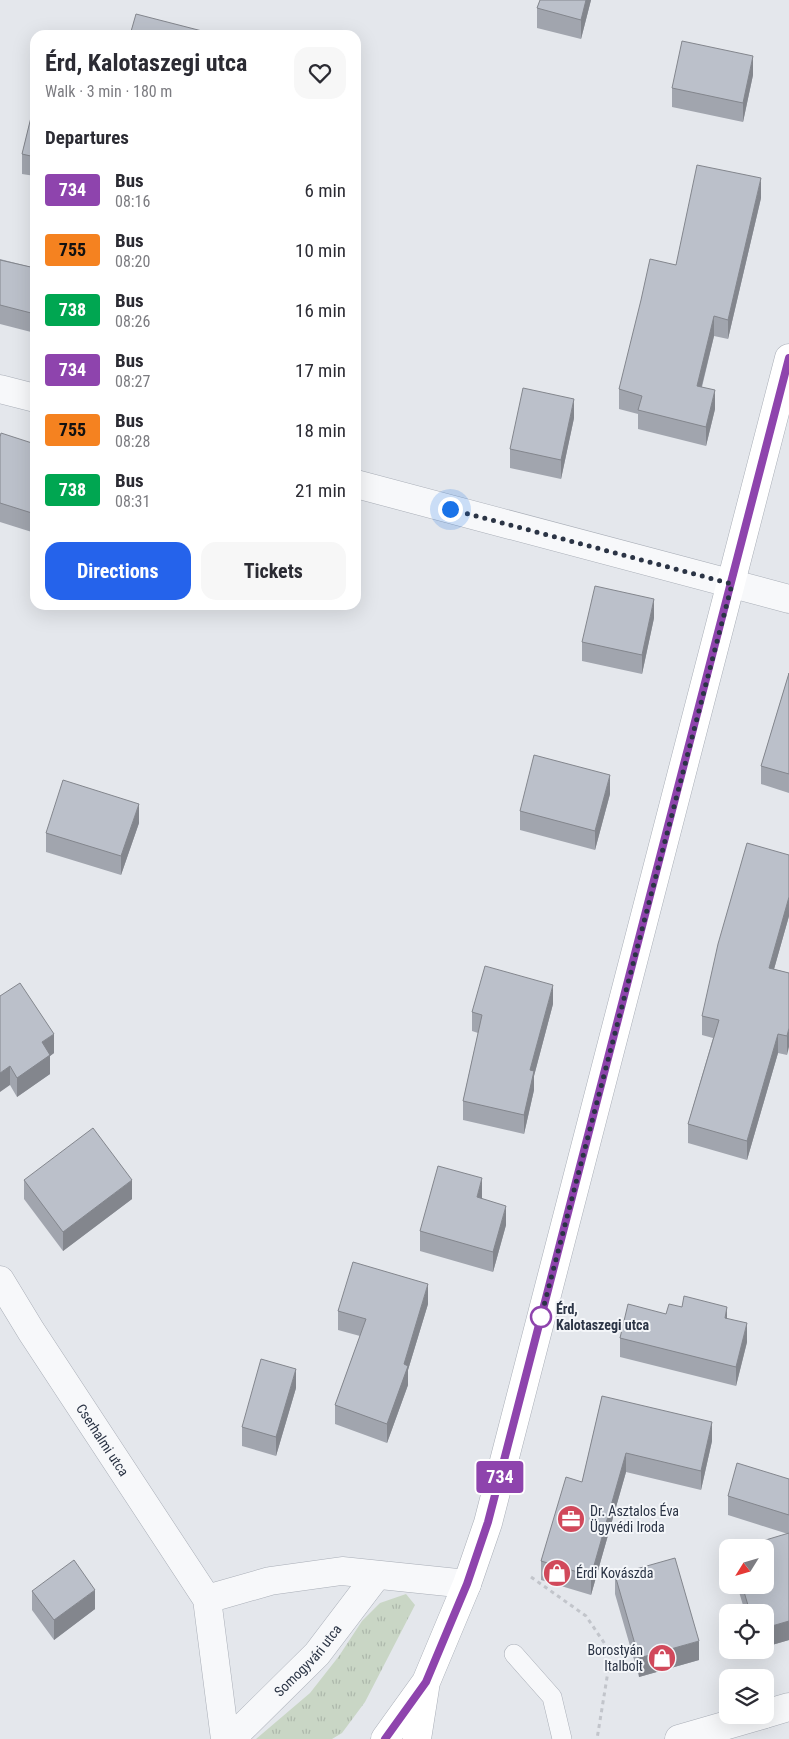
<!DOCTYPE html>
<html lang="en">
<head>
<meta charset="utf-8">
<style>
	:root { --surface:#fff; --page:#f7f7f7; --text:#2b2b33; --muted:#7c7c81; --accent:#2563eb }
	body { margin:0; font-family:"Roboto Condensed",sans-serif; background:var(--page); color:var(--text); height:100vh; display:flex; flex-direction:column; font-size:19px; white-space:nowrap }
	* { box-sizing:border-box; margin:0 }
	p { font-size:16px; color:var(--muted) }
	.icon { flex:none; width:28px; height:28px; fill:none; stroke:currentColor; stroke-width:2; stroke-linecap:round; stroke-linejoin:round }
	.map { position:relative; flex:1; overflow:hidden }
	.drawer { position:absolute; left:30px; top:30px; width:331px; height:580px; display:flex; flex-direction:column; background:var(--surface); border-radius:15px; box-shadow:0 5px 20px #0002 }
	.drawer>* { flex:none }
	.badge { padding:0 10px; border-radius:4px; font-size:18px; line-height:32px }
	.needle { width:32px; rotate:233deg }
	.buttons { position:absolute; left:719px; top:1539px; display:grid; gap:10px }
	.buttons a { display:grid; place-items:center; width:55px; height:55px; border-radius:10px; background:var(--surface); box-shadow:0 5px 20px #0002; font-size:25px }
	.you { position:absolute; width:25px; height:25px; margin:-12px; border:4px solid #fff; border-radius:50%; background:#1a73e8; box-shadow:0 0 0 8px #1a73e833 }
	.map>.badge { position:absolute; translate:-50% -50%; box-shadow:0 0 0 2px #fff }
	h2 { padding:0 15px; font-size:19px; line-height:45px }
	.round { display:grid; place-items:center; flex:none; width:52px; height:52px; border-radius:15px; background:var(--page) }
	.summary { display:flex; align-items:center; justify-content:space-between; height:85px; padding:0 15px }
	h1 { font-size:24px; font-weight:700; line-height:38px }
	.cta { display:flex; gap:10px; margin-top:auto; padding:10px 15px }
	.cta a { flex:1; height:58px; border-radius:15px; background:var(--accent); color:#fff; font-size:20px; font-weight:700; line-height:58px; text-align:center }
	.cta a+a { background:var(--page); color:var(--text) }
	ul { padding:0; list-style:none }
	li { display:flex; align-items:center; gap:15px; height:60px; padding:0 15px }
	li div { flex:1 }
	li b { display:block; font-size:19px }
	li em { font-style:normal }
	li .badge { min-width:55px; font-weight:700; text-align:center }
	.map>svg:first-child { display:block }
</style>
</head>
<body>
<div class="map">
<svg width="789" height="1739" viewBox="0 0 789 1739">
	<defs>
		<pattern id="grass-tufts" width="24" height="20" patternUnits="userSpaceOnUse" patternTransform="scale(1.25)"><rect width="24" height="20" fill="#c9d6c5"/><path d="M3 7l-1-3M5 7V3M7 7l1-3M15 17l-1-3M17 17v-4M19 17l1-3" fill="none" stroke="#adb8ab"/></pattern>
	</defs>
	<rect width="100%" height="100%" fill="#e4e7ec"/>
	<path fill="url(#grass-tufts)" d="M 406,1594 L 415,1605 L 365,1702 L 342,1733 L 332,1739 L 256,1739 L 310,1693 L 339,1656 L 362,1621 L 380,1603 Z"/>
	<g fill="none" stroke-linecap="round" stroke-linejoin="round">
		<defs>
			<path id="lane" d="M 514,1654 L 552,1697 L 562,1739"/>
			<g id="street">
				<path d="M 0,389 L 35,398"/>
				<path d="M 356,484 L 789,599"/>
				<path id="s1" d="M 0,1280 L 31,1331 L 207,1599 L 225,1739"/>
				<path d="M 207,1599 L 270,1581 L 342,1571 L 467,1584"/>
				<path d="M 765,1714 L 789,1707"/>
				<path id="s2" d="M 231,1739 L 317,1654 L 377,1575"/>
				<path d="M 679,1739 L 762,1715"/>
			</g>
			<path id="secondary" d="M 385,1739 L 426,1682 L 467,1584 L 488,1523 L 789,358
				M 417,1739 L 425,1688"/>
		</defs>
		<use href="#lane" stroke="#a9aeb7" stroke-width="20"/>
		<use href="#street" stroke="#a9aeb7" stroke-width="29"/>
		<use href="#secondary" stroke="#a9aeb7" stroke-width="29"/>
		<path stroke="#c2c5cb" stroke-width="3" stroke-dasharray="4 4" stroke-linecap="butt" d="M 531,1577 L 586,1616 L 611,1653 L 597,1739"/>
		<use href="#lane" stroke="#f7f8fa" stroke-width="19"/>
		<use href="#street" stroke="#f7f8fa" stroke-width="28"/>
		<use href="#secondary" stroke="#fff" stroke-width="28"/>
	</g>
	<path fill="#a1a5ae" d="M 540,0 L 591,0 L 581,39 L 537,28 L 537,8 Z
		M 753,75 L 743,122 L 672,107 L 672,88 Z
		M 35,101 L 35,176 L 22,174 L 22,154 Z
		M 761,198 L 728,339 L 714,336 L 702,387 L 715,409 L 706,446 L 638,429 L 638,414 L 619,409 L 619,389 L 676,265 Z
		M 0,259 L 35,268 L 35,333 L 0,324 Z
		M 574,418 L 561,479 L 510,468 L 510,449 Z
		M 0,437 L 35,444 L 35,533 L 0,522 Z
		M 654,618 L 642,674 L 582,661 L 582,642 Z
		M 789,673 L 789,793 L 761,784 L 761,766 Z
		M 610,794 L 595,850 L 520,830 L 520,811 Z
		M 139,823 L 121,875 L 46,852 L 46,833 Z
		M 789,855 L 789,916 L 774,969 L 789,973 L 787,1055 L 778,1053 L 747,1160 L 688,1143 L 688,1124 L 713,1038 L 702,1035 L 702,1016 Z
		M 0,996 L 54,1053 L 50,1056 L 50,1074 L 17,1097 L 10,1085 Z
		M 553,1004 L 534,1076 L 534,1090 L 524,1134 L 463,1120 L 463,1101 L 478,1033 L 472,1031 L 472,1012 Z
		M 24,1180 L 132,1199 L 63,1251 L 24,1199 Z
		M 482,1198 L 506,1225 L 493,1272 L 420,1251 L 420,1231 Z
		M 428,1304 L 408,1370 L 408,1385 L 387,1443 L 335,1424 L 335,1405 L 360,1336 L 338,1330 L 338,1311 Z
		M 666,1314 L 727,1318 L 747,1342 L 736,1386 L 620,1357 L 620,1338 Z
		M 296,1388 L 276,1456 L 242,1446 L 242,1427 Z
		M 602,1396 L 712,1441 L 701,1490 L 626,1472 L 591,1595 L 541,1580 L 541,1561 L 582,1482 Z
		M 789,1479 L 789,1640 L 765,1647 L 765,1612 L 745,1612 L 737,1585 L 765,1585 L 788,1534 L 728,1515 L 728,1496 Z
		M 615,1575 L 699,1660 L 639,1677 L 615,1594 Z
		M 32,1591 L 95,1609 L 54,1640 L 32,1610 Z"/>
	<path fill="#83868d" d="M 586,0 L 591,0 L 581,39 L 581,20 Z
		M 753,56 L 753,75 L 743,122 L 743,103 Z
		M 761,178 L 761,198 L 728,339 L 728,320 Z
		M 714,316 L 714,336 L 697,405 L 697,386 Z
		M 715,390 L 715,409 L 706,446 L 706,427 Z
		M 574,399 L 574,418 L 561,479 L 561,460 Z
		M 654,599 L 654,618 L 642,674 L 642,655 Z
		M 610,775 L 610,794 L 595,850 L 595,831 Z
		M 139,804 L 139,823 L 121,875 L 121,856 Z
		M 789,897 L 789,916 L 769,987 L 769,968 Z
		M 553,985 L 553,1004 L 534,1076 L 534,1090 L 524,1134 L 524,1115 L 530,1070 Z
		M 789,1028 L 789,1047 L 787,1055 L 787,1036 Z
		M 54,1034 L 54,1053 L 50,1056 L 50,1074 L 17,1097 L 17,1078 L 42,1042 Z
		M 778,1034 L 778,1053 L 747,1160 L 747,1141 Z
		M 10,1066 L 10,1085 L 0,1092 L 0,1073 Z
		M 482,1178 L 482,1198 L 477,1216 L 477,1197 Z
		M 132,1180 L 132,1199 L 63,1251 L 63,1232 Z
		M 506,1206 L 506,1225 L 493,1272 L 493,1252 Z
		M 428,1284 L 428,1304 L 408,1370 L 408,1385 L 387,1443 L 387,1424 L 404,1364 Z
		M 727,1307 L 727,1326 L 725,1318 Z
		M 747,1323 L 747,1342 L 736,1386 L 736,1367 Z
		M 296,1369 L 296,1388 L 276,1456 L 276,1437 Z
		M 712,1422 L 712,1441 L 701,1490 L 701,1471 Z
		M 626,1453 L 626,1472 L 591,1595 L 591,1576 Z
		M 95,1590 L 95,1609 L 54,1640 L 54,1620 Z
		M 789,1621 L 789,1640 L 765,1647 L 765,1628 Z
		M 699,1641 L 699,1660 L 639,1677 L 639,1658 Z"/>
	<path fill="#bbc0ca" stroke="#83868d" d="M 540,0 L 586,0 L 581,20 L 537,8 Z
		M 136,14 L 206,32 L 205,35 L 130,35 Z
		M 682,41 L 753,56 L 743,103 L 672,88 Z
		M 35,101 L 35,157 L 22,154 Z
		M 697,165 L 761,178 L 728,320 L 714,316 L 697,386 L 715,390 L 706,427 L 638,410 L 642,396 L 619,389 L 641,300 L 650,259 L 676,265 Z
		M 0,260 L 35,268 L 35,314 L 0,305 Z
		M 523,388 L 574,399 L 561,460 L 510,449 Z
		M 1,433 L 35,444 L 35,514 L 0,503 L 0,437 Z
		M 595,586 L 654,599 L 642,655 L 582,642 Z
		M 789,673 L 789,774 L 761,766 Z
		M 534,755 L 610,775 L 595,831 L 520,811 Z
		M 63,780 L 139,804 L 121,856 L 46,833 Z
		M 747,843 L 789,855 L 789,897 L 769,968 L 789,973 L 789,1028 L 787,1036 L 778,1034 L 747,1141 L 688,1124 L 719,1020 L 702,1016 L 718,944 Z
		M 485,966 L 553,985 L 530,1070 L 534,1071 L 524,1115 L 463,1101 L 482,1015 L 472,1012 Z
		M 20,983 L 54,1034 L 42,1042 L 50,1055 L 17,1078 L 10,1066 L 0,1073 L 0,996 Z
		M 93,1128 L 132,1180 L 63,1232 L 24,1180 Z
		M 438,1166 L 482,1178 L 477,1197 L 506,1206 L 493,1252 L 420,1231 Z
		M 353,1262 L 428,1284 L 404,1364 L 408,1366 L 387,1424 L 335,1405 L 366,1319 L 338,1311 Z
		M 684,1296 L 727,1307 L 725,1318 L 747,1323 L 736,1367 L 620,1338 L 628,1304 L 666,1314 L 669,1304 L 682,1307 Z
		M 261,1359 L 296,1369 L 276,1437 L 242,1427 Z
		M 602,1396 L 712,1422 L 701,1471 L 626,1453 L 591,1576 L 541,1561 L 566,1477 L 582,1482 Z
		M 737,1463 L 789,1479 L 789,1515 L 728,1496 Z
		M 789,1533 L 789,1621 L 765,1628 L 765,1612 L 750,1612 L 742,1585 L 765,1585 L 765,1548 L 739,1548 Z
		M 675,1558 L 699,1641 L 639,1658 L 615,1575 Z
		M 74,1560 L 95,1590 L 54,1620 L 32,1591 Z"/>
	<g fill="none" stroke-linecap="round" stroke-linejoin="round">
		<defs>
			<path id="line" d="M 385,1739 L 426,1682 L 467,1584 L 488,1522 L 789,358"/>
		</defs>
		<use href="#line" stroke="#fff" stroke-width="11"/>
		<use href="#line" stroke="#8e44ad" stroke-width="8"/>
		<path stroke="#2b3445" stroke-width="5" stroke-dasharray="0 9" d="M 450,509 L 732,584 L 541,1317"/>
	</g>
	<defs>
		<symbol id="office-disc" viewBox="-11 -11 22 22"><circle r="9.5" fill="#d1495b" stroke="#f4f6f9"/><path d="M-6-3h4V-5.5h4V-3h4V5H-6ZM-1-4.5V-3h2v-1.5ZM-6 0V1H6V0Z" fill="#fff"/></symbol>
		<symbol id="shop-disc" viewBox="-11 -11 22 22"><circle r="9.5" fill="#d1495b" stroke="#f4f6f9"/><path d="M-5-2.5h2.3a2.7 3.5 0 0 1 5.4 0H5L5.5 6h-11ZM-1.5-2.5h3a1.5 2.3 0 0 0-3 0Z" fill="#fff"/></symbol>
	</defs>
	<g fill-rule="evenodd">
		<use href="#office-disc" x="555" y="1503" width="32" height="32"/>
		<use href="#shop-disc" x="541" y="1557" width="32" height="32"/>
		<use href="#shop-disc" x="646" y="1642" width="32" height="32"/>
	</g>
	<circle fill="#fff" stroke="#8e44ad" stroke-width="2.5" cx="541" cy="1317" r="10"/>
	<g text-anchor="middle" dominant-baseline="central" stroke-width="4" stroke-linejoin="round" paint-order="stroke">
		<g font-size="14" font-weight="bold" fill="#2b3445" stroke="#f4f6f9" text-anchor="start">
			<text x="556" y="1309">Érd,<tspan x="556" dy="16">Kalotaszegi utca</tspan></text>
		</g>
		<g font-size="14" fill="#2b3445" stroke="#f4f6f9">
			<text stroke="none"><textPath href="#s1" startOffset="190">Cserhalmi utca</textPath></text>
			<text stroke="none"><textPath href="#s2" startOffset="110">Somogyvári utca</textPath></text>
		</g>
		<g font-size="14" fill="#2b3445" stroke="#f4f6f9" text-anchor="start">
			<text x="590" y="1511">Dr. Asztalos Éva<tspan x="590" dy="16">Ügyvédi Iroda</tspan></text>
			<text x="576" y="1573">Érdi Kovászda</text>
			<text x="643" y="1650" text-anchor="end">Borostyán<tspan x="643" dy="16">Italbolt</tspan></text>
		</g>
	</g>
</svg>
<div class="buttons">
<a><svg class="needle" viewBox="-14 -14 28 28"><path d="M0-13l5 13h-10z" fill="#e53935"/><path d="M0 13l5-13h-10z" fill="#7c7c81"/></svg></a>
<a><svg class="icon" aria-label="locate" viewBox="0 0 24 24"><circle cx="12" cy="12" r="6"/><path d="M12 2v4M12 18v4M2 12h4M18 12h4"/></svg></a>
<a><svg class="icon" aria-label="layers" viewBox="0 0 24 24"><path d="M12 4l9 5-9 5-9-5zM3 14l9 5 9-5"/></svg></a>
</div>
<div class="you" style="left:450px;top:509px"></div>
<b class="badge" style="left:500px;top:1477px;background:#8e44ad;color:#fff">734</b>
<section class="drawer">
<div class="summary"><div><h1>Érd, Kalotaszegi utca</h1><p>Walk · 3 min · 180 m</p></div><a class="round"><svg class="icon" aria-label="heart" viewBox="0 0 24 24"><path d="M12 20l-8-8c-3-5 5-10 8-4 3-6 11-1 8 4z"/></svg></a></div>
<h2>Departures</h2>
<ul>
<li><span class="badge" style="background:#8e44ad;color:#fff">734</span><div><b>Bus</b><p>08:16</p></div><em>6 min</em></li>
<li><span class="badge" style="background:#f58220;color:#111">755</span><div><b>Bus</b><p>08:20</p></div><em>10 min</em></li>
<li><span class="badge" style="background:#00a651;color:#fff">738</span><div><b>Bus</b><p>08:26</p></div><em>16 min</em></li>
<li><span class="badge" style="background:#8e44ad;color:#fff">734</span><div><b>Bus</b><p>08:27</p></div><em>17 min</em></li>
<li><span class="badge" style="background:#f58220;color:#111">755</span><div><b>Bus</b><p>08:28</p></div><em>18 min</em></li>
<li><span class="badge" style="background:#00a651;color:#fff">738</span><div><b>Bus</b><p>08:31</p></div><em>21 min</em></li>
</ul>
<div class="cta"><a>Directions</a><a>Tickets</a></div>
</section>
</div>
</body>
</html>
